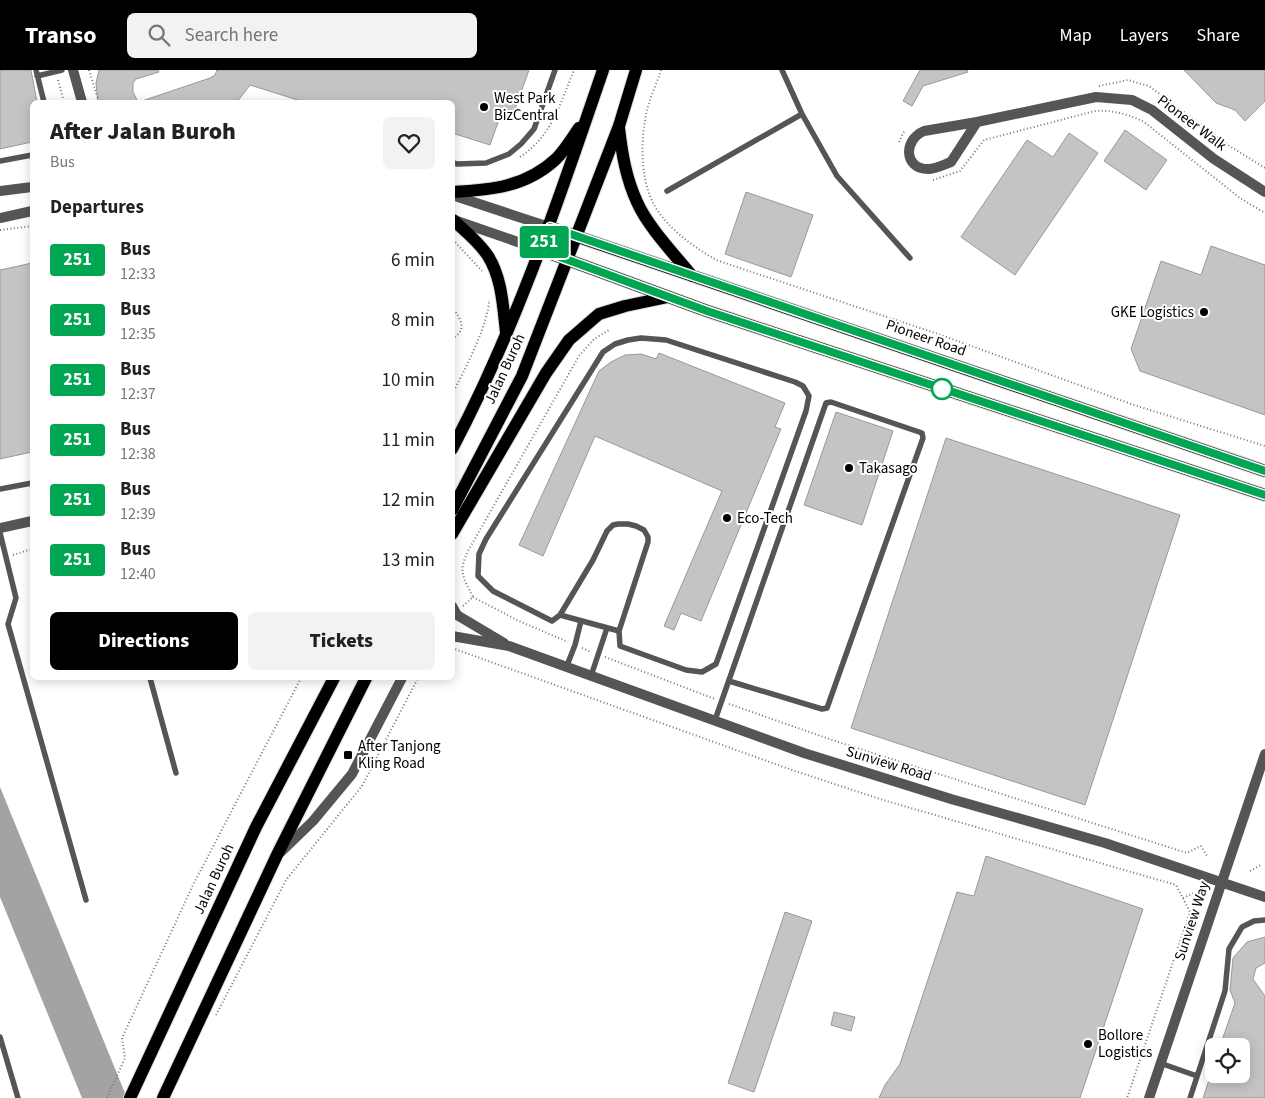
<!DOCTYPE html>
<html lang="en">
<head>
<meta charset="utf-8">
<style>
	:root { --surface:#fff; --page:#f2f2f2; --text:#222; --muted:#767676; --accent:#000 }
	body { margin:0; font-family:"Source Sans 3",sans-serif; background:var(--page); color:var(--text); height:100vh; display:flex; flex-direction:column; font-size:19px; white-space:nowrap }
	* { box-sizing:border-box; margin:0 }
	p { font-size:16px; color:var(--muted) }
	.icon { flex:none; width:28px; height:28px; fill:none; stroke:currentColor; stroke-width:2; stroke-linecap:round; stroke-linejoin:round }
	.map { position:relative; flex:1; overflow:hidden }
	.panel { position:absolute; left:30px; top:30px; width:425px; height:580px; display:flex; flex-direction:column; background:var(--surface); border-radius:8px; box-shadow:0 2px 12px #0003 }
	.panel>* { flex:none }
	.badge { padding:0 10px; border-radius:4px; font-size:18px; line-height:32px }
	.buttons { position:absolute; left:1205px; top:968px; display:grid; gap:10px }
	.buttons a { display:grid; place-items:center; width:45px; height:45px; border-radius:8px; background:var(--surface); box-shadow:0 2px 12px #0003; font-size:25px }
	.map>.badge { position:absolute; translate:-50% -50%; box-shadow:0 0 0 2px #fff }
	h2 { padding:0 20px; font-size:19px; line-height:45px }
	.round { display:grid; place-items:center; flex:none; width:52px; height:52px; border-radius:8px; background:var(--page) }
	.summary { display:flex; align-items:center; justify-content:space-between; height:85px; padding:0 20px }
	h1 { font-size:24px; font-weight:800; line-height:38px }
	.button { display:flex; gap:10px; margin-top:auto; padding:10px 20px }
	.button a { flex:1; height:58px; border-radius:8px; background:var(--accent); color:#fff; font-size:20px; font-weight:800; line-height:58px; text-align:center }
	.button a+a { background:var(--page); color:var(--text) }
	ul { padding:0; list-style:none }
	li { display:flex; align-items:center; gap:15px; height:60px; padding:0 20px }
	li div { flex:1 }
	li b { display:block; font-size:19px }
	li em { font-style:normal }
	li .badge { min-width:55px; font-weight:700; text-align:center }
	header { display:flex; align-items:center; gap:30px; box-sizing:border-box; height:70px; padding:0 25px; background:var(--accent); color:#fff }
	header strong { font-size:24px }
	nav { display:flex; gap:28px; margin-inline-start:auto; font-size:18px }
	.search { width:350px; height:45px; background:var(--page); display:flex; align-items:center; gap:12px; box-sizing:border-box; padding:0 18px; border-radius:8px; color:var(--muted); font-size:19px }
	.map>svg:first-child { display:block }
</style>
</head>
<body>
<header>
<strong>Transo</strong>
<div class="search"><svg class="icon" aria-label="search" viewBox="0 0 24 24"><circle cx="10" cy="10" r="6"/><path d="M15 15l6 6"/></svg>Search here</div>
<nav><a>Map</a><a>Layers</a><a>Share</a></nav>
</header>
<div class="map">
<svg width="1265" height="1028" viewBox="0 0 1265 1028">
	<rect width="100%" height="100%" fill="#fff"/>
	<path fill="#a3a3a3" d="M 0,717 L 127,1028 L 82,1028 L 0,827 Z"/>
	<path fill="#c4c4c4" stroke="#999" d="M 0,0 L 31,0 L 37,32 L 32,32 L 32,72 L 0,79 Z
		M 99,0 L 158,0 L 159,2 L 136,9 L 133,13 L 133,22 L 138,32 L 98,32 L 96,13 Z
		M 217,0 L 529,0 L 513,45 L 502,41 L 490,75 L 452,63 L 452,32 L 304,32 L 250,15 L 237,32 L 142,32 L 142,31 L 210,8 L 215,5 Z
		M 920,0 L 967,0 L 968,2 L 923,16 L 912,36 L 903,31 Z
		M 1184,0 L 1265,0 L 1265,31 L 1245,51 L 1235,40 L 1216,33 Z
		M 1125,60 L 1167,90 L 1146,120 L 1104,91 Z
		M 1069,63 L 1098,83 L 1015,205 L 961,167 L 1027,70 L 1053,87 Z
		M 746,122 L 813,145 L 791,207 L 725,184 Z
		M 1211,176 L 1265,195 L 1265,345 L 1140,301 L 1131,279 L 1161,191 L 1201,205 Z
		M 32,193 L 32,382 L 0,389 L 0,200 Z
		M 659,283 L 785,333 L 775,357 L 781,359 L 701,551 L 681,543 L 674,560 L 664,556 L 722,421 L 595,366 L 543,486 L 519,475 L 599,301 L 611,292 L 625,285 L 641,284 L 656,289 Z
		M 836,342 L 893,361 L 862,455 L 804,435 Z
		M 946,368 L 1180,445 L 1085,735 L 851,658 Z
		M 986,786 L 1143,839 L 1080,1028 L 879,1028 L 885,1015 L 900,994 L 957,822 L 974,826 Z
		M 785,842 L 812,851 L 754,1022 L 728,1013 Z
		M 1265,867 L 1265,893 L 1256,898 L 1253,909 L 1265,926 L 1265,1028 L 1203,1028 L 1211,1004 L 1241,1004 L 1241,976 L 1220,976 L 1235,933 L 1230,920 L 1233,888 L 1247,872 Z
		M 834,942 L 855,947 L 851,961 L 831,955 Z"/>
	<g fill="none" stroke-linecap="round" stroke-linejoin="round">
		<defs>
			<path id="primary" d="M 619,58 C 622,84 626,108 637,132 C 648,157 675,185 692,206
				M 452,122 C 491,120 526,117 556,89 C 565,80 572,68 579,58
				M 453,150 C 465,161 479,172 488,186 C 502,208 503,237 506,262
				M 549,157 L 1265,401
				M 541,180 L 707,241 L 1265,425
				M 452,379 C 516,258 559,129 603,0
				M 452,440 L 522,306 L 619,56 L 636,0
				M 452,464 L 546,303 L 569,270 L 599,244 L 625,236 L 668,227
				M 130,1028 L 256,757 L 334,608
				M 163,1028 L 277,785 L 366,608"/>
		</defs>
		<use href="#primary" stroke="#dbdbdb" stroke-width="14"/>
		<path stroke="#777" stroke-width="2" stroke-dasharray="1 2.5" stroke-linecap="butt" d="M 89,0 L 99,32
			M 661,0 C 657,13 650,27 647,40 C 640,71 639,117 660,144 C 675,164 696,178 716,190 L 941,265 L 1134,335 L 1265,376
			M 58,10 L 64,32
			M 1099,16 L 1128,10 L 1149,16 L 1228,75 L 1265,98
			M 899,72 L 903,63 L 905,61
			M 520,87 C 552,66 560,34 574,0
			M 933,110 L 960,101 L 984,70 L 1095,41 C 1113,40 1128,44 1144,52 L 1240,128 L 1265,143
			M 0,160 L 32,156
			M 452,171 L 455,172 L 482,201
			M 452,236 C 460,250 469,258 452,269
			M 452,324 C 464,302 489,253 489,230
			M 13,485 L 32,479
			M 473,527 L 519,551 L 568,572
			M 463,536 L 473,527 C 463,507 458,502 468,481 L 579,286 L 594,269 L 609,260
			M 452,578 L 792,700 L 883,730 L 1176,815 L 1190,842 L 1127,1028
			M 582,578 L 591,582
			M 605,587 L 715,629
			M 729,634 L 838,672 L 1187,783 L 1201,776 L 1207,786
			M 1250,801 L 1261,795
			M 1183,828 L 1194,823
			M 216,945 L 286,810 L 362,716 L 418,608
			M 107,1028 L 125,988 L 122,968 L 194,813 L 301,608"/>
		<path stroke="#555" stroke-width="5.5" d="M 36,0 L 44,32
			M 782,0 L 802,44 L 837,106 L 910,188
			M 37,6 L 62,0
			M 0,91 L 32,85
			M 452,92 L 457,94 L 486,93 L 509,84 L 521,74 L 534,59 L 555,0
			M 667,121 L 802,44
			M 0,419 L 32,413
			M 0,463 L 16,528 L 8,554 L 86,830
			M 560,545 L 619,561 L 620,576 L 686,600 L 702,602 L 716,594 L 806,341 L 809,326 L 803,316 L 795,312 L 666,270 L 641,268 L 628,270 L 615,274 L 603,282 L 486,469 L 479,484 L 478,506 L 493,521 L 552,551 L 560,545 L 593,490 L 607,461 L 613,455 L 618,454 L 628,454 L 636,456 L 644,460 L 648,467 L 648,472 L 619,561
			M 566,598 L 575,575 L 581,551
			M 591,606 L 607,558
			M 150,608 L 176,703
			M 715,650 L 826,333 L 831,332 L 922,363 L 923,368 L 827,638 L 822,639 L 729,611
			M 0,967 L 18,1028
			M 1160,993 L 1197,1006
			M 1190,1028 L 1225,921 L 1229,879 L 1242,857 L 1254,851 L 1265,850"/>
		<path stroke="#555" stroke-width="10" d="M 73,0 L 82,32
			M 977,52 L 951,92 C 943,95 935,99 928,99 C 904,99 903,70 924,61 L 977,52 L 1096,27 L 1132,30 L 1152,40 L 1214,89 L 1265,122
			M 0,121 L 32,117
			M 452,125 L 549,157
			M 0,148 L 32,141
			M 457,151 L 541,180
			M 0,458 L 32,451
			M 452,536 L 457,545 L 504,573
			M 452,566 L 509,576 L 804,683 L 951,729 L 1105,773 L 1265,827
			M 281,782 L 313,751 L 352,704 L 402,608
			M 1149,1028 L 1265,684"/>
		<use href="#primary" stroke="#000" stroke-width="12"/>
	</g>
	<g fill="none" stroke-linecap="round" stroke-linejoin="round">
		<defs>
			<path id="line" d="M 1265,401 L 550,157 L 541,180 L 707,241 L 1265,425"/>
		</defs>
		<use href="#line" stroke="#fff" stroke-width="11"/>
		<use href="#line" stroke="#00a651" stroke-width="8"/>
	</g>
	<g fill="#000" stroke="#fff" stroke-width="2">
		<circle cx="484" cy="37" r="5"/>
		<circle cx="1204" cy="242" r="5"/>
		<circle cx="849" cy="398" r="5"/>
		<circle cx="727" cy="448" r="5"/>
		<rect x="343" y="680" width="10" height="10" rx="2.5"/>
		<circle cx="1088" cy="974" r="5"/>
	</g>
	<circle fill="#fff" stroke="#00a651" stroke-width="2.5" cx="942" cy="319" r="10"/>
	<g text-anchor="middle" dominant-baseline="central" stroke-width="4" stroke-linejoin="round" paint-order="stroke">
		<g font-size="15" fill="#000" stroke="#fff" text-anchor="start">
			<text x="494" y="28">West Park<tspan x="494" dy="17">BizCentral</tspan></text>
			<text x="1194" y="242" text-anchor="end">GKE Logistics</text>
			<text x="859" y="398">Takasago</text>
			<text x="737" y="448">Eco-Tech</text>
			<text x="358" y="676">After Tanjong<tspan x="358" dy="17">Kling Road</tspan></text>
			<text x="1098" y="965">Bollore<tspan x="1098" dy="17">Logistics</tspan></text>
		</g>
		<g font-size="15" fill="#000" stroke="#fff">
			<text transform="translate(1192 53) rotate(37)">Pioneer Walk</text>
			<text transform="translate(926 268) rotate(19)">Pioneer Road</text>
			<text transform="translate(505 299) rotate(-65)">Jalan Buroh</text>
			<text transform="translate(889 694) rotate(17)">Sunview Road</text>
			<text transform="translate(214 809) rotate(-65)">Jalan Buroh</text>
			<text transform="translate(1192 851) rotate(-72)">Sunview Way</text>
		</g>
	</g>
</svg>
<div class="buttons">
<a><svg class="icon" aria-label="locate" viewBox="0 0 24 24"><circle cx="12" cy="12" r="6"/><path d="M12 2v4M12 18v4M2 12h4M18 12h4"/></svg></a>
</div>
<b class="badge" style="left:544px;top:172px;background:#00a651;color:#fff">251</b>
<section class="panel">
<div class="summary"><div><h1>After Jalan Buroh</h1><p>Bus</p></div><a class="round"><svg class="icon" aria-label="heart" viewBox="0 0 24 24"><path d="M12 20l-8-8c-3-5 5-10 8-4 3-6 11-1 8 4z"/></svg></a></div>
<h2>Departures</h2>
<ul>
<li><span class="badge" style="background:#00a651;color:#fff">251</span><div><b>Bus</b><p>12:33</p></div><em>6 min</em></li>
<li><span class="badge" style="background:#00a651;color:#fff">251</span><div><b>Bus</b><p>12:35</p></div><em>8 min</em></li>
<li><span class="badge" style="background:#00a651;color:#fff">251</span><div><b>Bus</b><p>12:37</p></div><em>10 min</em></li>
<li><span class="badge" style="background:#00a651;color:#fff">251</span><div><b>Bus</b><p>12:38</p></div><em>11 min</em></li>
<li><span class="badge" style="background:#00a651;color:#fff">251</span><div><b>Bus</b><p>12:39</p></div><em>12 min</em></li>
<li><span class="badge" style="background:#00a651;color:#fff">251</span><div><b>Bus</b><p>12:40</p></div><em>13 min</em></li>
</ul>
<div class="button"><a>Directions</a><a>Tickets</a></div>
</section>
</div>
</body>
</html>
